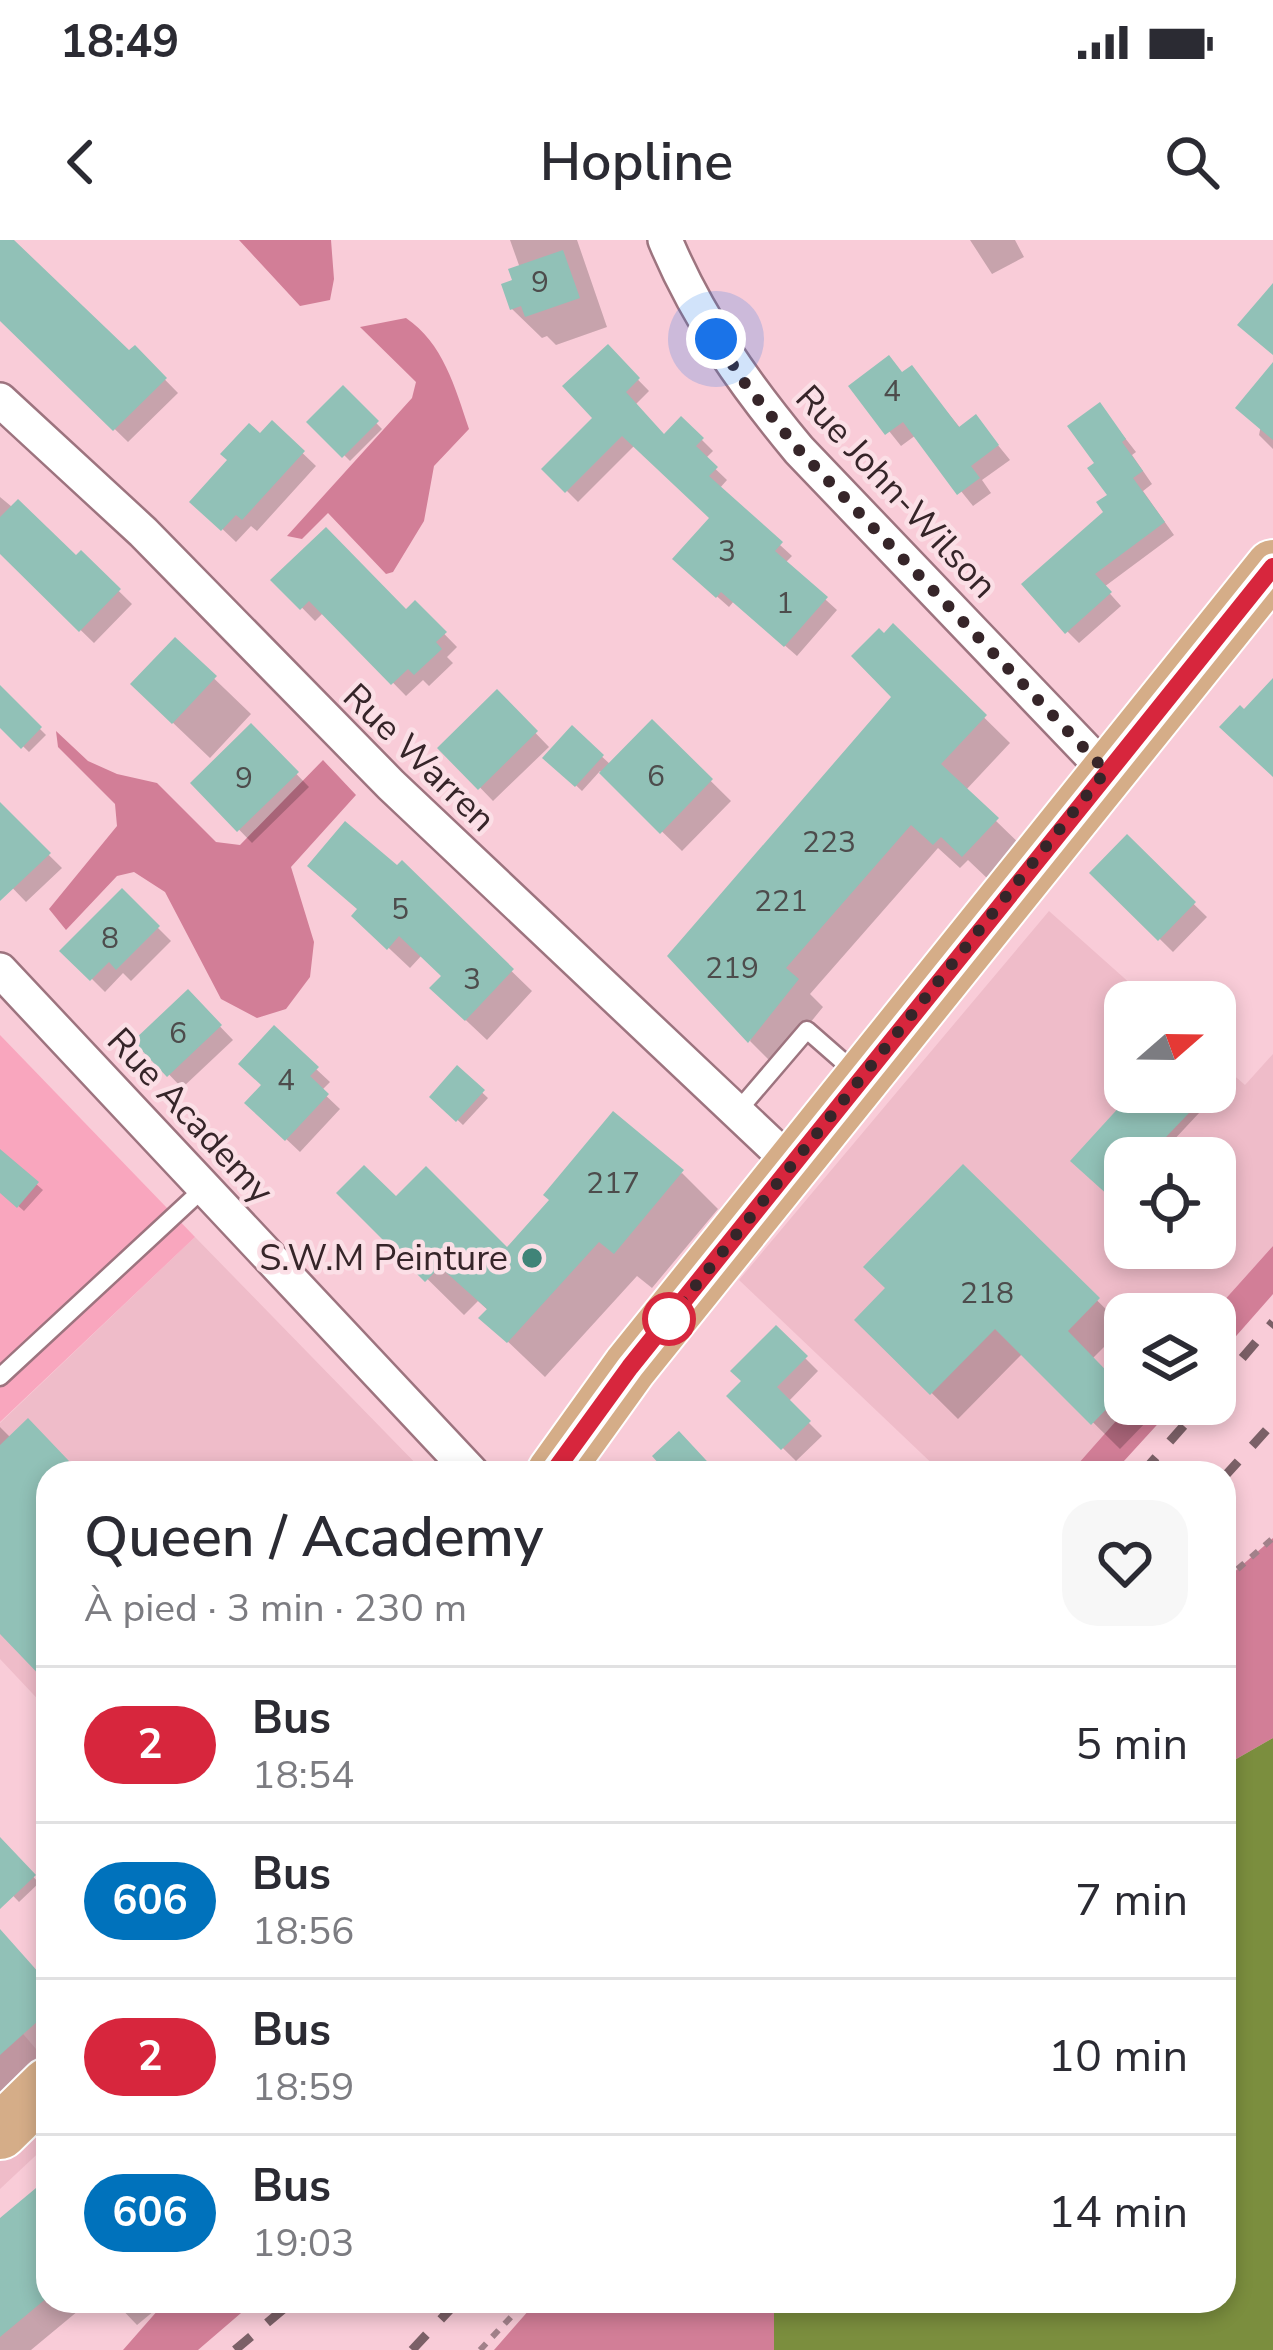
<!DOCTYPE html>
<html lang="fr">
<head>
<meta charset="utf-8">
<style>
	:root { --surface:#fff; --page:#f7f7f7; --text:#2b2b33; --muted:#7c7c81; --line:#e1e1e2 }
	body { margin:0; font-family:"Nunito Sans",sans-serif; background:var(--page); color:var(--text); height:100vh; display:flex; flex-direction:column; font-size:45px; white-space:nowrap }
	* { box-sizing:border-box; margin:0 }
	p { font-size:39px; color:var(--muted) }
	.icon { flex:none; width:66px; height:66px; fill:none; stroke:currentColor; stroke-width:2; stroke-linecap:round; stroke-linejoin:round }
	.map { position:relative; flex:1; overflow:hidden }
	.details { position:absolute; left:36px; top:1221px; width:1200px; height:852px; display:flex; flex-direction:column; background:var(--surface); border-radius:36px; box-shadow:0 6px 18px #0003 }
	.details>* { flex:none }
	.badge { padding:0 24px; border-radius:39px; font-size:42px; line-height:78px }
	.needle { width:78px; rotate:70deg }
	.fabs { position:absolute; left:1104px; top:741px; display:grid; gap:24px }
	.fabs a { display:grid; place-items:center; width:132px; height:132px; border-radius:24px; background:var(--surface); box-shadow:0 6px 18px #0003; font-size:60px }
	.you { position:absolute; width:60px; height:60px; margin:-30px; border:9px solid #fff; border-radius:50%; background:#1a73e8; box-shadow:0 0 0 18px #1a73e833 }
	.map>.badge { position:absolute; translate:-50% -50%; box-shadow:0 0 0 6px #fff }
	.round { display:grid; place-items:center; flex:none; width:126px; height:126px; border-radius:36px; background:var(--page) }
	.headline { display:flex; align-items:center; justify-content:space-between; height:204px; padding:0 48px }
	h1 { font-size:57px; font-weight:600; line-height:90px }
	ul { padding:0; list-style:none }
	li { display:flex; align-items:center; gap:36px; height:156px; padding:0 48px; border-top:3px solid var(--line) }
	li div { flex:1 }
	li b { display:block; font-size:45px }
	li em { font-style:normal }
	li .badge { min-width:132px; font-weight:700; text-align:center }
	.status { display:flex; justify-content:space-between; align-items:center; height:84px; padding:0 60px; background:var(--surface); direction:ltr }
	.status svg { height:33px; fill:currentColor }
	header { display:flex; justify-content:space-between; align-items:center; height:156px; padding:0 48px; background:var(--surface); font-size:54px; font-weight:600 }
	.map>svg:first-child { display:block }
</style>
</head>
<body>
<div class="status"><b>18:49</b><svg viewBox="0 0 49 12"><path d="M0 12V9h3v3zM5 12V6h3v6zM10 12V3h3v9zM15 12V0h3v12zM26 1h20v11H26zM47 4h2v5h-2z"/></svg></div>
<header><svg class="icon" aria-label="back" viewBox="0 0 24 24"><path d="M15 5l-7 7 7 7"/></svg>Hopline<svg class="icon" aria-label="search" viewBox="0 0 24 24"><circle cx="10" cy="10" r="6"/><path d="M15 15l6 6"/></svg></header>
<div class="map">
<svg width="1273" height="2110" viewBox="0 0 1273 2110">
	<rect width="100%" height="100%" fill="#f9ccd8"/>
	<path fill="#efbcc9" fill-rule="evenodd" d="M 1049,671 L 1151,762 L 1125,762 L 1125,852 L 1215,852 L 1215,819 L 1245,845 L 1273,814 L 1273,1006 L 1212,1074 L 1125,1074 L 1125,1164 L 1131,1164 L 1070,1233 L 942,1233 L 739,1040 ZM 1125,918 L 1215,918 L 1215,1008 L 1125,1008 Z
		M 195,997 L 425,1233 L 48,1233 L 48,1470 L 0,1419 L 0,1183 Z
		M 0,1767 L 48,1823 L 48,1904 L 0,1949 Z"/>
	<path fill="#f9a6be" d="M 0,795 L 195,997 L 0,1182 Z"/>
	<path fill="#d27e97" d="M 239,0 L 331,0 L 334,39 L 330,60 L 300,66 Z
		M 406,78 C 443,103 455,147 469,189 L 434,226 L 424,281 L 393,332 L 386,334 L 328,273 L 302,299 L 287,296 L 412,158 L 416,142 L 360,87 Z
		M 56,491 L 88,521 L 117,534 L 157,543 L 216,602 L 240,605 L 323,520 L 356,555 L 291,627 L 314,702 L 310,737 L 286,769 L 257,778 L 221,759 L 165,652 L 134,632 L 117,636 L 66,690 L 49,669 L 117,586 L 115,564 L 58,507 Z
		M 1273,1006 L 1273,1054 L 1215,1120 L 1215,1074 L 1212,1074 Z
		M 1131,1164 L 1176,1164 L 1113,1233 L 1070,1233 Z
		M 1273,1298 L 1273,1498 L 1224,1526 L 1224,1341 Z
		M 166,2061 L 255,2061 L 198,2110 L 123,2110 Z
		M 537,2061 L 774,2061 L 774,2110 L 494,2110 Z"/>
	<path fill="#7b8e3e" d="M 1273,1498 L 1273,2110 L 774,2110 L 774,2061 L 1224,2061 L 1224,1526 Z"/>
	<path fill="#0003" d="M 0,0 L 13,0 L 129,115 L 135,109 L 178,153 L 128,202 L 0,77 Z
		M 510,0 L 577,0 L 607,87 L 556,105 L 547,96 L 542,98 L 512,69 L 520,28 Z
		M 970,0 L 1015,0 L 1024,17 L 992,34 Z
		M 607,108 L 649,151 L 635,165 L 665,198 L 682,180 L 713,211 L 705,219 L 727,240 L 719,249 L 792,316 L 785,323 L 837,370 L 797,416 L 734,361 L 729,367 L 687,330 L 712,278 L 635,205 L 578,262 L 545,229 L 596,178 Z
		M 1273,127 L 1273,209 L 1259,195 Z
		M 912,129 L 961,189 L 976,178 L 1010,220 L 982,240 L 991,253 L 973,266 L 916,195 L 901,206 L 853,146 L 904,135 Z
		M 343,149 L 382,189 L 350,221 L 311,182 Z
		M 1100,166 L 1136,212 L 1132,215 L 1152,244 L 1143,251 L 1174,295 L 1104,347 L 1121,366 L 1079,403 L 1067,391 L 1111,255 L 1098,223 Z
		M 272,184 L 316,226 L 257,291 L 251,286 L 236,302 L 193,261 Z
		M 0,257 L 76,320 L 81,314 L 132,364 L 94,403 L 0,312 Z
		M 275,340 L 406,373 L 415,364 L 457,407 L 447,417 L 453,423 L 429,446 L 423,440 L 406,456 L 324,372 L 315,381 Z
		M 893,388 L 1010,503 L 965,551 L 1022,606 L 989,640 L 968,620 L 960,628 L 938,608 L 810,754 L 823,767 L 775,826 L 750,801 L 895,457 Z
		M 175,401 L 251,474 L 210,518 L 170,480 Z
		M 497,453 L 549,507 L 493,561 L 442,508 Z
		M 11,460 L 46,495 L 29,512 L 0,484 L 0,470 Z
		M 652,483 L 731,561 L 682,611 L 600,531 L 582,551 L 547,518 L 572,489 L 611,525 Z
		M 251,487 L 309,547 L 252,603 L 194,543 Z
		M 3,570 L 62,628 L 26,662 L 0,635 L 0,573 Z
		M 1127,599 L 1207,677 L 1173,712 L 1093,633 Z
		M 122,652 L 171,701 L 131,741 L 123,733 L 105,752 L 64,711 Z
		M 466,687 L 532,751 L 487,800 L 454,769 L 445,737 L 422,715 L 410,728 L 376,696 Z
		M 188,753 L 233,800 L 182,848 L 137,801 Z
		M 274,790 L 330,842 L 321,851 L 340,869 L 300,912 L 248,863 L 265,845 Z
		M 458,830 L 488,858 L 463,885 L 433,857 Z
		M 1215,830 L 1228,842 L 1157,918 L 1125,918 L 1125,953 L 1118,961 L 1074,921 L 1136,852 L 1215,852 Z
		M 10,921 L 43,950 L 24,971 L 0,950 L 0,933 Z
		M 964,929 L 1124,1087 L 1092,1119 L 1125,1151 L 1125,1164 L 1138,1164 L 1151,1177 L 1120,1209 L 1023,1113 L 958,1179 L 858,1080 L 889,1049 Z
		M 682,933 L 718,969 L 652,1048 L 637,1036 L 545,1137 L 483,1078 L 489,1071 L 478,1061 L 464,1075 L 340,953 L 396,960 L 507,1011 Z
		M 776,1089 L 818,1131 L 788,1162 L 822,1196 L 796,1221 L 730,1156 L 745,1141 Z
		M 0,1187 L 11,1198 L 48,1202 L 77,1233 L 48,1233 L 48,1440 L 0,1389 Z
		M 3,1604 L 39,1643 L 19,1662 L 0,1642 Z
		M 0,1722 L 48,1743 L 48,1840 L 0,1894 Z
		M 48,1942 L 48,2061 L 90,2061 L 31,2110 L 0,2110 L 0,1982 Z
		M 114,2061 L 156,2061 L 160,2066 L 137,2085 Z"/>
	<path fill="#91c1b7" d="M 0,0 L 14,0 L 129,110 L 135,105 L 167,138 L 113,191 L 0,81 Z
		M 563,10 L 580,58 L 525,77 L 521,66 L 510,70 L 501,44 L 512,40 L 508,29 Z
		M 1273,43 L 1273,115 L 1237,85 Z
		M 608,104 L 640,138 L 626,152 L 664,194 L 681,176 L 704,198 L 696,206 L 718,227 L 709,236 L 783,302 L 775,311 L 828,357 L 784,407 L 721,352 L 716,358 L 672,319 L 709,278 L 622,196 L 565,253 L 541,229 L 592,178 L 562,146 Z
		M 889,115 L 902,132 L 912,125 L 959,187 L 976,174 L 999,205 L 971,226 L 980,238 L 957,255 L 903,182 L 885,195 L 848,146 Z
		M 1273,122 L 1273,200 L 1235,168 Z
		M 343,145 L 379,181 L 342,218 L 306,182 Z
		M 1100,162 L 1126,199 L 1122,202 L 1143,231 L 1133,238 L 1165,282 L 1095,334 L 1112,352 L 1065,394 L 1021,344 L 1103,272 L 1096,262 L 1107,255 L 1087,228 L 1094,223 L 1067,186 Z
		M 272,180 L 305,211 L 242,280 L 236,275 L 221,291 L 189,262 L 227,220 L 220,214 L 249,183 L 260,193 Z
		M 18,259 L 76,315 L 81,310 L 121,349 L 79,392 L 0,314 L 0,277 Z
		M 326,287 L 406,369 L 415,360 L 447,392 L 436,402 L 442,409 L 414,435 L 408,429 L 391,445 L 309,361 L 300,370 L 270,340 Z
		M 893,383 L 987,475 L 941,524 L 999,578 L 962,617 L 941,597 L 933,605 L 911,585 L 786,728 L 799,739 L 748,803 L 667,716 L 891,457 L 851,416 L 879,388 L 884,393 Z
		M 175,397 L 217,436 L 172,484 L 130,444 Z
		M 1273,438 L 1273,537 L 1219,487 L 1240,465 L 1244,469 Z
		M 0,445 L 42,487 L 21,509 L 0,488 Z
		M 497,449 L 538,491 L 478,550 L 437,508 Z
		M 652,479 L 713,539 L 660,594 L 599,533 Z
		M 251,483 L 299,532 L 237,592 L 190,543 Z
		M 572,485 L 604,515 L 575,547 L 542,518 Z
		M 0,562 L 51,613 L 0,661 Z
		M 345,581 L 397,625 L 402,620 L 514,729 L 465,781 L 429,748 L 441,736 L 399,696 L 387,710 L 351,676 L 357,669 L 307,626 Z
		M 1127,594 L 1196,662 L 1158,701 L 1089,633 Z
		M 122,648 L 160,686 L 116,730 L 109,722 L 90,741 L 59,711 Z
		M 188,749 L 222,785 L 167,837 L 133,801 Z
		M 274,785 L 319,827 L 310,836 L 329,854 L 285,901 L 244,863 L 261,845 L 238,824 Z
		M 457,825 L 485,850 L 456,882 L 429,857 Z
		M 1133,852 L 1209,852 L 1146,918 L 1125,918 L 1125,941 L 1110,957 L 1070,921 Z
		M 613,871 L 684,930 L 614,1014 L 599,1002 L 507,1103 L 478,1078 L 487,1069 L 440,1027 L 425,1042 L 336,953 L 364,925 L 396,956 L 426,926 L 507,1007 L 549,960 L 543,955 Z
		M 0,909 L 39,942 L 17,968 L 0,953 Z
		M 963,924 L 1100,1058 L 1068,1091 L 1125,1150 L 1091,1185 L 995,1089 L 930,1155 L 854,1080 L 885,1048 L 863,1027 Z
		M 776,1085 L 808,1116 L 777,1147 L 811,1181 L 781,1210 L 726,1156 L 741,1141 L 730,1131 Z
		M 28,1178 L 69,1221 L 57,1233 L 48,1233 L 48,1444 L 0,1394 L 0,1205 Z
		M 679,1191 L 718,1233 L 667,1233 L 652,1216 Z
		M 0,1597 L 36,1635 L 0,1669 Z
		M 0,1689 L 48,1743 L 48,1772 L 0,1815 Z
		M 48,1938 L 48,2057 L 0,2097 L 0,1978 Z"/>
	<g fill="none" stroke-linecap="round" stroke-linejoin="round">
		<defs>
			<path id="service" d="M 736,873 L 807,790 L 855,832
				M 0,1137 L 204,948"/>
			<path id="minor" d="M 665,0 C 698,79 745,145 799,210 L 1106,531
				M 0,160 L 143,292 L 391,545 L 792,924
				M 0,730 L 472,1233"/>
			<path id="primary" d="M 554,1233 L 630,1127 L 1273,327
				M 0,1892 L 48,1845"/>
		</defs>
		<use href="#service" stroke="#9d747f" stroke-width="21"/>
		<use href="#minor" stroke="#9d747f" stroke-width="38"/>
		<use href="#primary" stroke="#fff" stroke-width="58"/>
		<path stroke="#a2818a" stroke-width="6" stroke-dasharray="9 9" stroke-linecap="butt" d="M 1224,1341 L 1273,1298
			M 480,2110 L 526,2061"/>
		<use href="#service" stroke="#fff" stroke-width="16"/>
		<use href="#minor" stroke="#fff" stroke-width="33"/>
		<use href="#primary" stroke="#d5ad88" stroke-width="54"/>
		<path stroke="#7b6067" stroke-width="9" stroke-dasharray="21 21" stroke-linecap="butt" d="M 1215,1150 L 1273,1082
			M 1142,1233 L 1203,1164
			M 1224,1237 L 1273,1183
			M 235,2110 L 293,2061
			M 412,2110 L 458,2061"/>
	</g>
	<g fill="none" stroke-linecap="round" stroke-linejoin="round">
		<defs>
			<path id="line" d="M 553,1233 L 630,1127 L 1273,327"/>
		</defs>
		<use href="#line" stroke="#fff" stroke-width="27"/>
		<use href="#line" stroke="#d7263d" stroke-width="18"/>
		<path stroke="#362529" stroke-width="12" stroke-dasharray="0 21.6" d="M 669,1079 L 1106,531 L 799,210 L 746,145 L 716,99"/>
	</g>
	<circle fill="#408478" stroke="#fbdfe6" stroke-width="4.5" cx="532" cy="1018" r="12"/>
	<circle fill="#fff" stroke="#d7263d" stroke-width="6" cx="669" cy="1079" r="24"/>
	<g text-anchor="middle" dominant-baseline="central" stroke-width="9" stroke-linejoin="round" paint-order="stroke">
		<g font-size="30" fill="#4d4c4c">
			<text x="540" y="42">9</text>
			<text x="892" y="151">4</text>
			<text x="727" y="311">3</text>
			<text x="785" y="363">1</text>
			<text x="656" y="536">6</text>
			<text x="244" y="538">9</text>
			<text x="829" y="602">223</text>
			<text x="781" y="661">221</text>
			<text x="400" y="669">5</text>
			<text x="110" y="698">8</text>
			<text x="732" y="728">219</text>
			<text x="472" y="739">3</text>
			<text x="178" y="793">6</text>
			<text x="286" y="840">4</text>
			<text x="613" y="943">217</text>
			<text x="987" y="1053">218</text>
		</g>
		<g font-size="36" fill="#362529" stroke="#fbdfe6">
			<text transform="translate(896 252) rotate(47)">Rue John-Wilson</text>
			<text transform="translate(419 518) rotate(44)">Rue Warren</text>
			<text transform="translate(190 876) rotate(47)">Rue Academy</text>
		</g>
		<g font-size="36" fill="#362529" stroke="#fbdfe6" text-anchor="end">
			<text x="508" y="1018">S.W.M Peinture</text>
		</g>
	</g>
</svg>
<div class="fabs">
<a><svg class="needle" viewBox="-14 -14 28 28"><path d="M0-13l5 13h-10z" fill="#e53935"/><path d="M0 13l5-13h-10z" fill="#7c7c81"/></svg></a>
<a><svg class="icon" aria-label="locate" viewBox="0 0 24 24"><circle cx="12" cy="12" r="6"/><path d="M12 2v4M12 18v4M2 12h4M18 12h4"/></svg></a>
<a><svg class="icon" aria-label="layers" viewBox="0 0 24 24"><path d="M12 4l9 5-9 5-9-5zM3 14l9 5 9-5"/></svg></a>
</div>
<div class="you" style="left:716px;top:99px"></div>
<section class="details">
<div class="headline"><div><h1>Queen / Academy</h1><p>À pied · 3 min · 230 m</p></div><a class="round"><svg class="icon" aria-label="heart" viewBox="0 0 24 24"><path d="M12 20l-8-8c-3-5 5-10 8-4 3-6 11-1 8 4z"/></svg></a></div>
<ul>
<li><span class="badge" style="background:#d7263d;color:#fff">2</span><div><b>Bus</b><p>18:54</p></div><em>5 min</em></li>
<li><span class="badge" style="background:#0072bc;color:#fff">606</span><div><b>Bus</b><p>18:56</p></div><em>7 min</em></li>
<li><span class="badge" style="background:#d7263d;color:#fff">2</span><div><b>Bus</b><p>18:59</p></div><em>10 min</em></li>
<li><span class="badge" style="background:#0072bc;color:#fff">606</span><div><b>Bus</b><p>19:03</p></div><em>14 min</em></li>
</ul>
</section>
</div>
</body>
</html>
